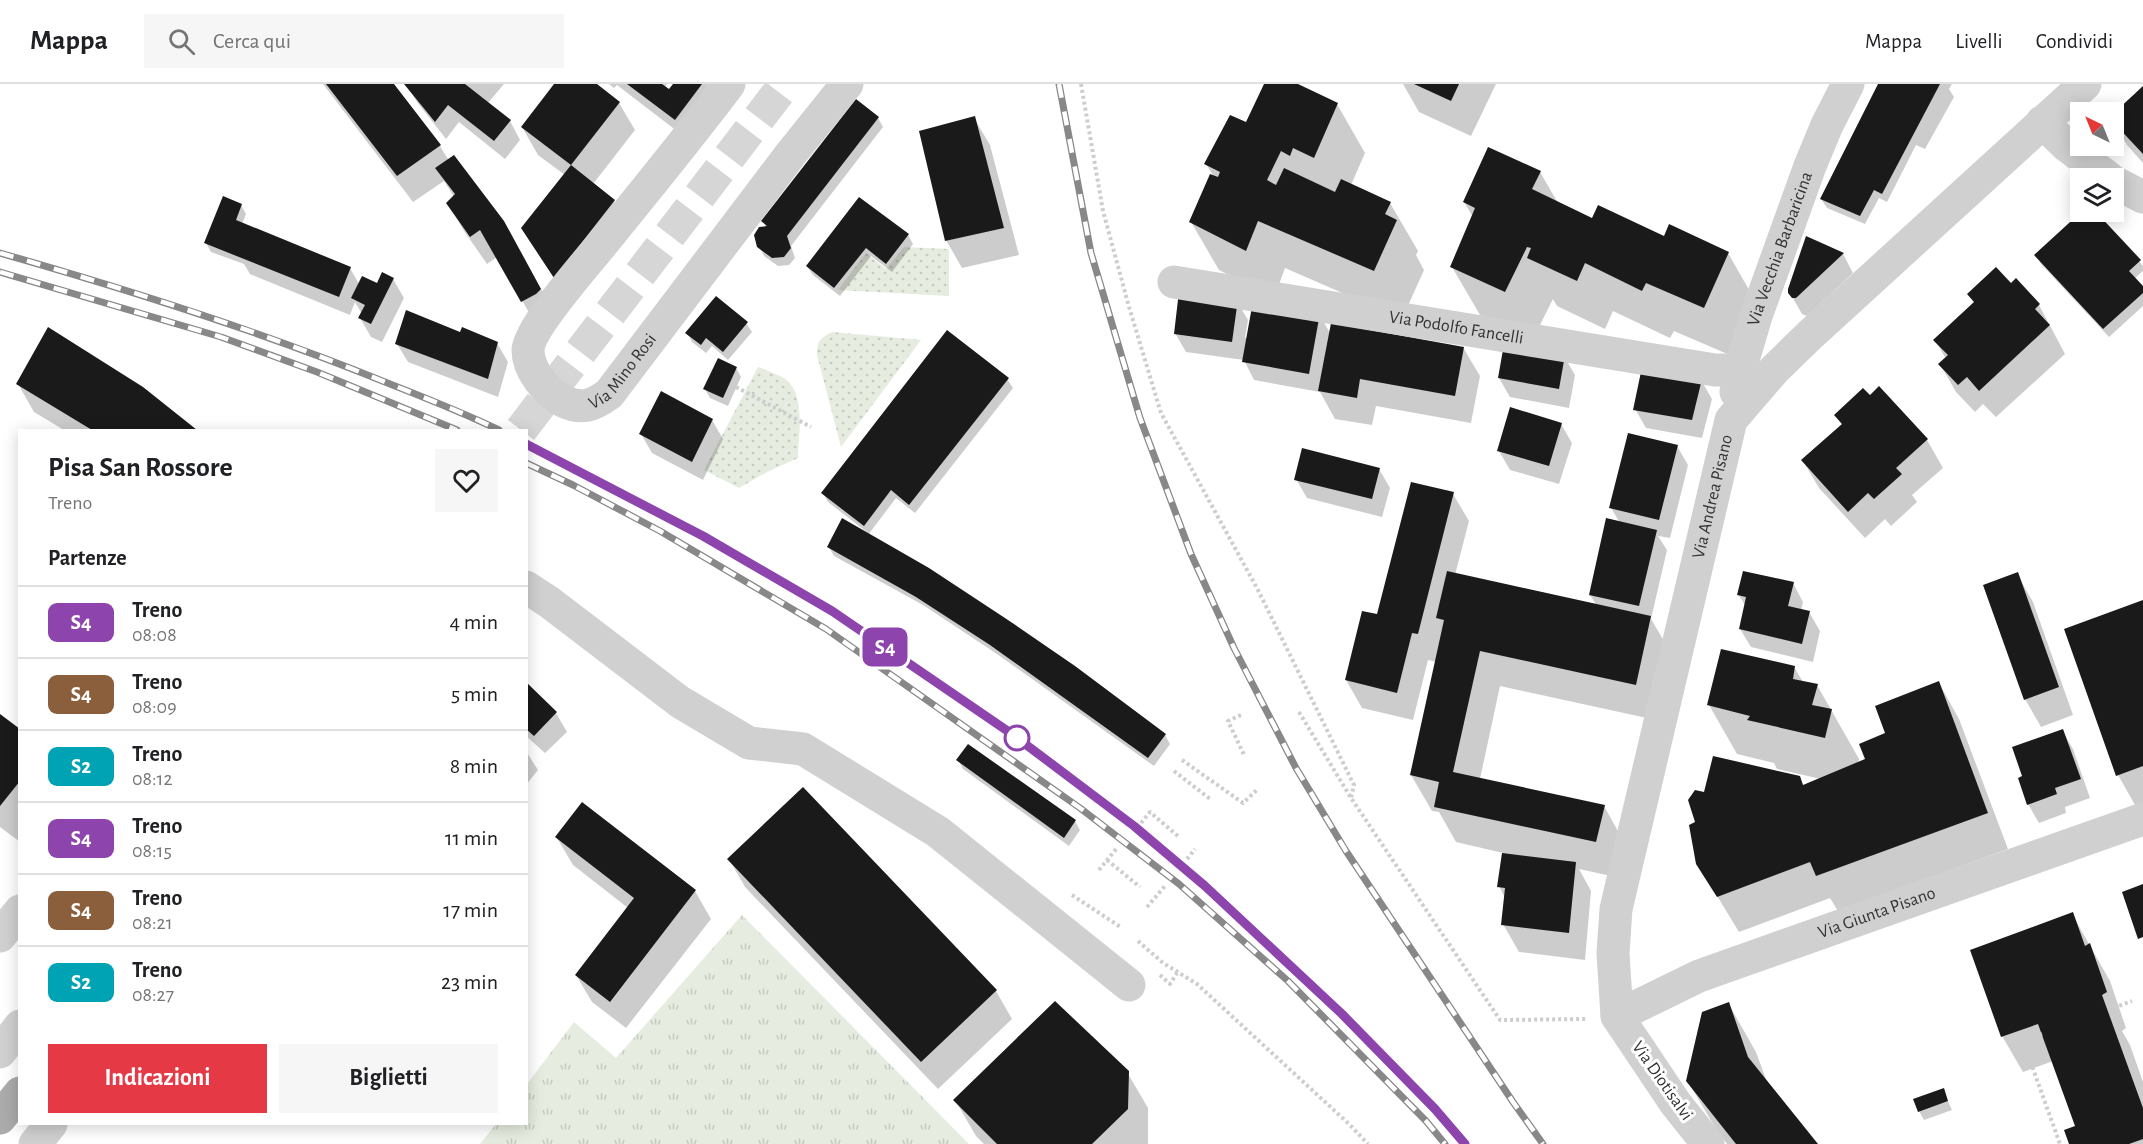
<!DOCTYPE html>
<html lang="it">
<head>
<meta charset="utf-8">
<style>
	:root { --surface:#fff; --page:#f6f6f6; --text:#202124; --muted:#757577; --line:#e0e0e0; --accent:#e63946 }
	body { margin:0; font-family:"Alegreya Sans",sans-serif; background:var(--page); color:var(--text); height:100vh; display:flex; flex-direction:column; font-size:22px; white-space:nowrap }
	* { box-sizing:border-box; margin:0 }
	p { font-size:20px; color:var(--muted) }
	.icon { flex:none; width:33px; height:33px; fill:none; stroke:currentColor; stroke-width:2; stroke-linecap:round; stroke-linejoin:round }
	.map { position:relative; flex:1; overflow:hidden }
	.drawer { position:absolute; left:18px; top:345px; width:510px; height:696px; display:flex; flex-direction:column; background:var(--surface); border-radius:0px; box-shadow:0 3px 15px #0003 }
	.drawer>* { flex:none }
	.badge { padding:0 12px; border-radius:9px; font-size:21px; line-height:39px }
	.needle { width:39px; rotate:317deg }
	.fabs { position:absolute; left:2070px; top:18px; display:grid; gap:12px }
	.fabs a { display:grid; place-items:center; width:54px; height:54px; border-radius:0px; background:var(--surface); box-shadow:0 3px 15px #0003; font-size:30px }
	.map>.badge { position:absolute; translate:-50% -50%; box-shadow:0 0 0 3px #fff }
	h2 { padding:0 30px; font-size:22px; line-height:54px }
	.round { display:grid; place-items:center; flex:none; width:63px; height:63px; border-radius:0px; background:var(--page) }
	.overview { display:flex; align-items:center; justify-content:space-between; height:102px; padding:0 30px }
	h1 { font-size:28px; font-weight:700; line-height:45px }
	.action { display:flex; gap:12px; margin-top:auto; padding:12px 30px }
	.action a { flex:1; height:69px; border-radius:0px; background:var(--accent); color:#fff; font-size:24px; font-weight:700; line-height:69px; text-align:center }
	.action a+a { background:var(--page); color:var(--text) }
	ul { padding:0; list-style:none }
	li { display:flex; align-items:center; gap:18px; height:72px; padding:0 30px; border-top:2px solid var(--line) }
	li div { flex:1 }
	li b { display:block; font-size:22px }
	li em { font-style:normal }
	li .badge { min-width:66px; font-weight:700; text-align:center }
	header { display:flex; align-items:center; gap:36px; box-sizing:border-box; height:84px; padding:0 30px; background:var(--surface); border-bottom:2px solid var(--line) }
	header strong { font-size:28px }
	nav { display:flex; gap:33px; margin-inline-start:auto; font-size:21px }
	.search { width:420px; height:54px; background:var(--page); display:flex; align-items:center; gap:15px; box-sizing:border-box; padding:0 21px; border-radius:0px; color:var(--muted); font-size:22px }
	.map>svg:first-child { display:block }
</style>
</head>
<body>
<header>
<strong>Mappa</strong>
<div class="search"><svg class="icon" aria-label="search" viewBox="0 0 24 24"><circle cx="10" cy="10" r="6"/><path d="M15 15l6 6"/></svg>Cerca qui</div>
<nav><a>Mappa</a><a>Livelli</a><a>Condividi</a></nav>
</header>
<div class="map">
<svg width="2143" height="1060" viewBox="0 0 2143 1060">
	<defs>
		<pattern id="grass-tufts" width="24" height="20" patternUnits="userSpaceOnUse" patternTransform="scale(1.5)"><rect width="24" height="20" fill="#e6ecdf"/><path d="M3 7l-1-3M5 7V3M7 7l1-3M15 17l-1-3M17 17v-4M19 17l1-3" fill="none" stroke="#c6cbc0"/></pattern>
		<pattern id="park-dots" width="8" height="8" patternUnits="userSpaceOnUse" patternTransform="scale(1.5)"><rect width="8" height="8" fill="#e6ecdf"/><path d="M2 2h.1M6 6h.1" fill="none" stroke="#c6cbc0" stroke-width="1.8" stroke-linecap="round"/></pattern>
	</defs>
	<rect width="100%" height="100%" fill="#fff"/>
	<path fill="url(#grass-tufts)" d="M 742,831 L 969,1060 L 480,1060 L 496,1040 L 526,1040 L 527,1000 L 574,938 L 616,974 Z"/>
	<path fill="url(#park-dots)" d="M 904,163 L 949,165 L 949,212 L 838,206 L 866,169 L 886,185 Z
		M 832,248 L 921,256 L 841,363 L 817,271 C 817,257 820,254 832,248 Z
		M 758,283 C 766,286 776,290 784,294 C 807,310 798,351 798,374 L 769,387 L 739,404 L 704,386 Z"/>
	<path fill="#0003" d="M 323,0 L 392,0 L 440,62 L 449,77 L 520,166 L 556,233 L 538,244 L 497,173 L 487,180 L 464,147 L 448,119 L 454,113 L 444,97 L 413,118 Z
		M 406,0 L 504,0 L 487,20 L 510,37 L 520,56 L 505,75 L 459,38 L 446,55 L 417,18 Z
		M 555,0 L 595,0 L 619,19 L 635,46 L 593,100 L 614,117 L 625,136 L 581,175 L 565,91 L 538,71 L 522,43 Z
		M 609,0 L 667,0 L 664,4 L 669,7 L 675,0 L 708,0 L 686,54 L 617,1 L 614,4 Z
		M 1266,0 L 1294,0 L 1337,20 L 1365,69 L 1351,101 L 1390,119 L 1418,167 L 1416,171 L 1424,186 L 1402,235 L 1285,184 L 1274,214 L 1219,186 L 1191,138 L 1214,93 L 1206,80 L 1247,40 Z
		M 1403,0 L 1496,0 L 1471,52 L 1419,28 Z
		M 1879,0 L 1952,0 L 1949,5 L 1954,13 L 1925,65 L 1916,61 L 1887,118 L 1879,114 L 1865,140 L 1827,124 L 1821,115 Z
		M 2143,4 L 2143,79 L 2127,61 L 2114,39 L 2114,31 Z
		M 878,34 L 883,43 L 791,162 L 795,174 L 789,181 L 778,182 L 764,172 L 759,162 L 766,143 L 763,137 Z
		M 974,34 L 990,61 L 1019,171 L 962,184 L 946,156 Z
		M 1540,88 L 1558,119 L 1593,136 L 1728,169 L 1756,218 L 1732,272 L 1674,247 L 1670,254 L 1613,227 L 1605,245 L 1557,222 L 1553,215 L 1533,255 L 1480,231 L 1452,183 L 1473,133 L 1464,118 Z
		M 859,115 L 908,151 L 913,160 L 892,188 L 871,172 L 840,212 L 813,191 L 807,182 Z
		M 241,121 L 246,130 L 242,140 L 350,184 L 359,200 L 377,201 L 393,195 L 404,214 L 382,258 L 371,253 L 360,234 L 362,230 L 355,218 L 350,231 L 250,190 L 244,180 L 211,168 L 206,159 Z
		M 2083,128 L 2094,128 L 2143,182 L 2143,187 L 2134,195 L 2143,204 L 2143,222 L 2109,253 L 2041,180 L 2036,171 Z
		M 1806,154 L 1843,170 L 1853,189 L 1807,232 L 1802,230 L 1791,211 Z
		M 2011,201 L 2039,221 L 2065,270 L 1996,333 L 1983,320 L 1975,328 L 1956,308 L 1940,280 L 1946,275 L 1935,256 L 1975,220 L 1969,210 Z
		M 1237,217 L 1248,236 L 1245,254 L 1319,230 L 1330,249 L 1464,265 L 1480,292 L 1471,339 L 1376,322 L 1372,341 L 1335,335 L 1320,308 L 1254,296 L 1244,276 L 1186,268 L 1175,249 Z
		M 746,239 L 752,248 L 728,276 L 712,262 L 706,269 L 692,258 L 687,249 Z
		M 461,250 L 497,259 L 508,278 L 498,313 L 408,278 L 397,260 Z
		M 1564,272 L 1575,291 L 1569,324 L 1510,313 L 1499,294 Z
		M 736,284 L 741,293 L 728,322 L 710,314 L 705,305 Z
		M 1007,295 L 1013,304 L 915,429 L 896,414 L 868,451 L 1074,584 L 1165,651 L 1170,660 L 1154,682 L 997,570 L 923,521 L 834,472 L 829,463 L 868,449 L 828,418 L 823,409 Z
		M 1701,296 L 1712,315 L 1702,354 L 1646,344 L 1635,325 Z
		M 18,300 L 142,304 L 194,346 L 64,346 L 34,328 Z
		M 1836,331 L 1927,356 L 1943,384 L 1912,411 L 1917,418 L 1891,442 L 1885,435 L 1865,454 L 1819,404 L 1803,377 L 1842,341 Z
		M 712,336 L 723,355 L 703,396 L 652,369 L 641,350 Z
		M 1561,340 L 1572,359 L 1559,400 L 1510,386 L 1499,367 Z
		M 1677,362 L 1688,381 L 1670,454 L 1658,452 L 1667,466 L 1651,535 L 1671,569 L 1656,636 L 1500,602 L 1480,695 L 1604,722 L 1624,758 L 1616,793 L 1579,785 L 1591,807 L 1585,876 L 1519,868 L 1503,840 L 1505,814 L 1499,802 L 1503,769 L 1456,758 L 1439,728 L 1432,727 L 1411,691 L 1437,578 L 1428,576 L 1413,636 L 1362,624 L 1346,596 L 1378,532 L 1453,410 L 1469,437 L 1455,491 L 1597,522 L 1590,511 L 1620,439 L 1611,424 Z
		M 1379,385 L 1390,404 L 1382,433 L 1307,414 L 1296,395 Z
		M 2017,490 L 2033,518 L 2073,631 L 2041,643 L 2025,615 Z
		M 1793,499 L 1803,518 L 1801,527 L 1809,528 L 1820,547 L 1813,578 L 1751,563 L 1740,545 L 1746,523 L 1739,511 Z
		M 2143,518 L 2143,735 L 2118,691 Z
		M 1794,583 L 1803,598 L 1817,601 L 1859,675 L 1858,679 L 1867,675 L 1887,650 L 1939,599 L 1959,635 L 2008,765 L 1838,827 L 1830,814 L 1739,848 L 1697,779 L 1697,739 L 1705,709 L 1799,694 L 1804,702 L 1821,695 L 1777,685 L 1774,679 L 1737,670 L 1709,621 Z
		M 526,600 L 556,629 L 567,648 L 545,669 L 526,652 Z
		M 0,632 L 20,647 L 20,758 L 0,743 Z
		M 2062,646 L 2073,665 L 2090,714 L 2065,723 L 2066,729 L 2039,739 L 2028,720 L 2024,693 Z
		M 526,667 L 538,686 L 526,701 Z
		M 958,676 L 1075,737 L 1080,746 L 1069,762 L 963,685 Z
		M 557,754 L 695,807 L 711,835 L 626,944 L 592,918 L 576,891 L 628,824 L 573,781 Z
		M 729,775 L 996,907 L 1012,935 L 938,1005 L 745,803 Z
		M 2072,830 L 2110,897 L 2126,944 L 2122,947 L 2130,961 L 2143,998 L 2143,1060 L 2070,1060 L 2077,1043 L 2053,977 L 2023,988 L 2002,952 Z
		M 1728,919 L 1756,968 L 1767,998 L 1816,1060 L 1727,1060 L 1716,1045 L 1687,996 Z
		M 1127,988 L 1148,1024 L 1148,1060 L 984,1060 L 976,1052 L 955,1016 Z
		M 1943,1006 L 1952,1026 L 1924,1036 L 1919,1027 Z"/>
	<path fill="#1a1a1a" d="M 326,0 L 394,0 L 441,61 L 397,92 Z
		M 404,0 L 465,0 L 511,36 L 494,57 L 448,21 L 435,38 Z
		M 554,0 L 597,0 L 620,18 L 571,81 L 521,43 Z
		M 627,0 L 662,0 L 669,5 L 673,0 L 702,0 L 675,36 Z
		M 1264,0 L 1298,0 L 1338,19 L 1314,74 L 1293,64 L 1290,72 L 1281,67 L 1267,96 L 1276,101 L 1284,84 L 1335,108 L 1341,95 L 1391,118 L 1385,130 L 1397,136 L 1374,187 L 1258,137 L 1246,167 L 1189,138 L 1210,90 L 1218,93 L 1220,88 L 1204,80 L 1230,31 L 1246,38 Z
		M 1414,0 L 1459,0 L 1451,17 Z
		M 1878,0 L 1940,0 L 1882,110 L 1874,106 L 1860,132 L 1820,115 Z
		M 2143,2 L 2143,70 L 2114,39 L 2114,29 Z
		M 856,15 L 879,33 L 787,152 L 791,164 L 784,173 L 772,174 L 757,163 L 754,151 L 759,143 L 767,142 L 761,137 Z
		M 975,32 L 1004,144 L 945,157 L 919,47 Z
		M 1488,63 L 1541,87 L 1532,105 L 1592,134 L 1598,121 L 1664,152 L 1669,140 L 1729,168 L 1704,224 L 1646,199 L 1642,207 L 1585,179 L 1577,197 L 1527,174 L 1531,164 L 1527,163 L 1505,208 L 1450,183 L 1475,124 L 1463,118 Z
		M 454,71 L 504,137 L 541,205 L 536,210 L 521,218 L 480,146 L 470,153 L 446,119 L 455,110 L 435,84 Z
		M 571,81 L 615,116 L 554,194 L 521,144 Z
		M 223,112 L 242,120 L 236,136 L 351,183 L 339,213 L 204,159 Z
		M 859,113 L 909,150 L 886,180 L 866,164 L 834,204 L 806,182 Z
		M 2081,128 L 2096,128 L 2141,176 L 2129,187 L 2143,202 L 2143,209 L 2103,245 L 2034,171 Z
		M 1806,152 L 1844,169 L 1796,214 L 1792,214 L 1788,209 L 1788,205 Z
		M 1996,183 L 2011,199 L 2016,194 L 2040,220 L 2035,225 L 2050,241 L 1979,307 L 1967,293 L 1958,301 L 1938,280 L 1948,271 L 1933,256 L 1974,218 L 1967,210 Z
		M 382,188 L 394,194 L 371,240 L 358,234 L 365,221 L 351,214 L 362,192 L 377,199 Z
		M 1179,207 L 1238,215 L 1232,258 L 1174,250 Z
		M 716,212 L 748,238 L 723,268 L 706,254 L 701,261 L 685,249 Z
		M 1253,217 L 1320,229 L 1309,290 L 1242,278 Z
		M 406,226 L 460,248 L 462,243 L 498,258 L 488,295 L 395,260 Z
		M 1331,239 L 1464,263 L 1455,312 L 1360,295 L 1357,314 L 1318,307 Z
		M 48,243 L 143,303 L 197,346 L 92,346 L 16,300 Z
		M 947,246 L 1009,294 L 909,421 L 891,406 L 864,442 L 821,409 Z
		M 1504,260 L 1565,271 L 1559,305 L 1498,294 Z
		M 718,274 L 737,283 L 723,314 L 703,305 Z
		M 1642,283 L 1702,295 L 1692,336 L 1633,326 Z
		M 1879,302 L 1928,355 L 1896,384 L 1902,390 L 1874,415 L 1868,409 L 1848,428 L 1801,376 L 1842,340 L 1834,331 L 1863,304 L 1870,311 Z
		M 661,307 L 713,335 L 692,378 L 639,350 Z
		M 1510,323 L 1562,339 L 1549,382 L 1497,367 Z
		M 1628,349 L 1678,361 L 1659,436 L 1609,424 Z
		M 1302,364 L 1380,384 L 1372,415 L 1294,396 Z
		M 1411,398 L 1454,408 L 1418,550 L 1412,549 L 1397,609 L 1345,596 L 1362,527 L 1377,530 Z
		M 842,434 L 929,484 L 1008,536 L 1075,582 L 1166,650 L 1148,674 L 990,561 L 916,513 L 827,463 Z
		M 1606,434 L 1657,446 L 1639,522 L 1589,511 Z
		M 1447,487 L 1651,532 L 1636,601 L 1480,567 L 1453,688 L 1605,721 L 1596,758 L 1434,723 L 1439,698 L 1410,691 L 1444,536 L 1436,534 Z
		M 1743,487 L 1794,498 L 1788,522 L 1810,527 L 1802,560 L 1739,545 L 1746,513 L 1737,511 Z
		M 2018,488 L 2059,603 L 2024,616 L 1983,501 Z
		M 2143,516 L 2143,682 L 2116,692 L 2064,545 Z
		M 1721,565 L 1795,582 L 1793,595 L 1818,600 L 1812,621 L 1832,625 L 1825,654 L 1747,636 L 1750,632 L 1707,621 Z
		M 1939,597 L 1988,729 L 1816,792 L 1810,778 L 1717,813 L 1696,780 L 1689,741 L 1695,738 L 1688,716 L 1695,706 L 1704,708 L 1713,672 L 1800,692 L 1803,701 L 1865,675 L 1859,660 L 1885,649 L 1875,622 Z
		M 526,598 L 557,628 L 534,652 L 526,645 Z
		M 0,630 L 20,645 L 20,697 L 0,722 Z
		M 2063,645 L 2081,695 L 2055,704 L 2057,710 L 2027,721 L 2018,694 L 2022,692 L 2012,663 Z
		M 968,660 L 1076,736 L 1064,754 L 956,676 Z
		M 803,703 L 997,906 L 921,978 L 727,775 Z
		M 582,718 L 696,806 L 610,918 L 575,891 L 634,814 L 555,753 Z
		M 1502,769 L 1576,778 L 1569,849 L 1501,841 L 1505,804 L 1497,803 Z
		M 2143,800 L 2143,853 L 2138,855 L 2122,808 Z
		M 2073,828 L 2085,862 L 2090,859 L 2107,908 L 2102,911 L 2143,1024 L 2143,1055 L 2129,1060 L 2069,1060 L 2064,1046 L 2075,1042 L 2038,940 L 2001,953 L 1970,866 Z
		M 1055,917 L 1129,987 L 1128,1025 L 1092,1060 L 997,1060 L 953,1016 Z
		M 1729,918 L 1748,973 L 1818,1060 L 1736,1060 L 1686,997 L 1702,928 Z
		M 1944,1004 L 1948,1017 L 1918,1028 L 1913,1015 Z"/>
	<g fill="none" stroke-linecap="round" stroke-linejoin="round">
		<path stroke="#d6d6d6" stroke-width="33" stroke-dasharray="33 16" stroke-linecap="butt" d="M 521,346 L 785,0"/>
		<path stroke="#cdcdcd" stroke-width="4" stroke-dasharray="3 3" stroke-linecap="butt" d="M 1081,0 L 1103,127 L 1129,223 L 1161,329 L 1258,506 L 1354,701 L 1351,714
			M 736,303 L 811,343
			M 1299,628 L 1351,714 L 1500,936 L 1586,935
			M 1241,631 L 1228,637 L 1245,673
			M 1182,676 L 1243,719 L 1258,705
			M 1174,687 L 1210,715
			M 1141,739 L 1150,728 L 1179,753
			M 1869,773 L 1876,795
			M 1187,775 L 1195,765
			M 1107,776 L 1140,803
			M 1099,786 L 1117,764
			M 1072,811 L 1122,844
			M 1147,823 L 1165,802
			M 1138,857 L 1163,879 L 1197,900 L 1349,1040 L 1368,1060
			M 1160,891 L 1170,900 L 1177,889
			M 2108,926 L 2132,917
			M 2042,950 L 2023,957 L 2060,1060"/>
		<g stroke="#d0d0d0" stroke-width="33">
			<path id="s1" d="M 729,0 C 690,52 648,103 607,154 C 591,174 529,243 528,266 C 528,286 546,308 563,317 C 582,326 592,322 609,310 L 790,71 L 847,0"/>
			<path d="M 2042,38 L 2067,62 L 2109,94"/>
			<path d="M 2114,98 L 2143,113"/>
			<path id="s2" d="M 1174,198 L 1715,286 L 1740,286"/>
			<path id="s3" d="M 1736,308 L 1740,286 L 1756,232 L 1810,82 L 1827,41 L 1848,0"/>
			<path d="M 526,503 L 549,518 L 680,618 L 749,659 L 803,665 L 938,748 L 1129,901"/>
			<path d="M 0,852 L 20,827"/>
			<path id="s4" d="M 1617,932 L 1699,892 L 2143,735"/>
			<path d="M 0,968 L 20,942"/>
			<path d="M 35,1060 L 51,1040"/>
			<path id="s5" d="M 1708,1060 L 1676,1020 L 1617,932 L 1613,869 L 1616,825 L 1731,336 L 1774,286 L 1810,251 L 2085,0"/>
		</g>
		<path stroke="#ababab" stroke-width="33" d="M 0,1034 L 20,1009"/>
		<defs>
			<path id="rail" d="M 1059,0 L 1091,169 L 1140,334 L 1191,470 L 1234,564 L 1296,684 L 1346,767 L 1513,1018 L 1543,1060
				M 0,169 C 130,206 260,247 385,298 C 423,313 462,328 499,346
				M 0,188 L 221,253 L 317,288 L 457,346
				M 526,360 L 603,398 L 703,451 L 832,527 L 1012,649 L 1134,742 L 1205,802 L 1342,930 L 1435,1025 L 1465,1060
				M 526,379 L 573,401 L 660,447 L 826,545 L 1080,724 L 1179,800 L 1288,897 L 1426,1037 L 1445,1060"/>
		</defs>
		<use href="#rail" stroke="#888" stroke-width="7"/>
		<use href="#rail" stroke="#fff" stroke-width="4.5" stroke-dasharray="14" stroke-linecap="butt"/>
	</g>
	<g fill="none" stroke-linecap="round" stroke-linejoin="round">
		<defs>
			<path id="line" d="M 526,360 L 703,452 L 832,527 L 1012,650 L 1134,742 L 1205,802 L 1342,930 L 1435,1025 L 1465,1060"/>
		</defs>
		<use href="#line" stroke="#fff" stroke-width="14"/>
		<use href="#line" stroke="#8e44ad" stroke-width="9"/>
	</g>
	<circle fill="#fff" stroke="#8e44ad" stroke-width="3" cx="1017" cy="654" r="12"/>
	<g text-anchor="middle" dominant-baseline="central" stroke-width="6" stroke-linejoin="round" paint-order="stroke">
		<g font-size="18" fill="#333" stroke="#fff">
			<text stroke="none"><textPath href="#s3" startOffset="150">Via Vecchia Barbaricina</textPath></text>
			<text stroke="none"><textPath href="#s2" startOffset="286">Via Podolfo Fancelli</textPath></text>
			<text stroke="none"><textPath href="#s1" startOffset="474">Via Mino Rosi</textPath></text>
			<text stroke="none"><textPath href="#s5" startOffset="688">Via Andrea Pisano</textPath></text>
			<text stroke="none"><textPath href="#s4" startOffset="280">Via Giunta Pisano</textPath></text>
			<text transform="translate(1662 997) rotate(55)">Via Diotisalvi</text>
		</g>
	</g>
</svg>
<div class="fabs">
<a><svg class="needle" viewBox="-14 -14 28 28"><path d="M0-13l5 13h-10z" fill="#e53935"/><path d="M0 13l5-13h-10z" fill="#757577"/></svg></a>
<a><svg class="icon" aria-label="layers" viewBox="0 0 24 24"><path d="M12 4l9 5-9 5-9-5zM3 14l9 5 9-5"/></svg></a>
</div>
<b class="badge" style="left:885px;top:563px;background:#8e44ad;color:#fff">S4</b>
<section class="drawer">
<div class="overview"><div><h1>Pisa San Rossore</h1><p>Treno</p></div><a class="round"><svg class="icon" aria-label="heart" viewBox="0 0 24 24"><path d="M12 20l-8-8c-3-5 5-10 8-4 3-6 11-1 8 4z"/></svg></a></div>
<h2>Partenze</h2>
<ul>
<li><span class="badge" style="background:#8e44ad;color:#fff">S4</span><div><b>Treno</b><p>08:08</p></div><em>4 min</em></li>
<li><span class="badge" style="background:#8b5e3c;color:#fff">S4</span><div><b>Treno</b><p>08:09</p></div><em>5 min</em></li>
<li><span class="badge" style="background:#00a3b4;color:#fff">S2</span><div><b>Treno</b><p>08:12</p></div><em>8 min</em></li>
<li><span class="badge" style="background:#8e44ad;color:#fff">S4</span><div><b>Treno</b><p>08:15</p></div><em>11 min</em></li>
<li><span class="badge" style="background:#8b5e3c;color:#fff">S4</span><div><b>Treno</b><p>08:21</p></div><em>17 min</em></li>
<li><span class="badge" style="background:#00a3b4;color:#fff">S2</span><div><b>Treno</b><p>08:27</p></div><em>23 min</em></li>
</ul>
<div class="action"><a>Indicazioni</a><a>Biglietti</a></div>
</section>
</div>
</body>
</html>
